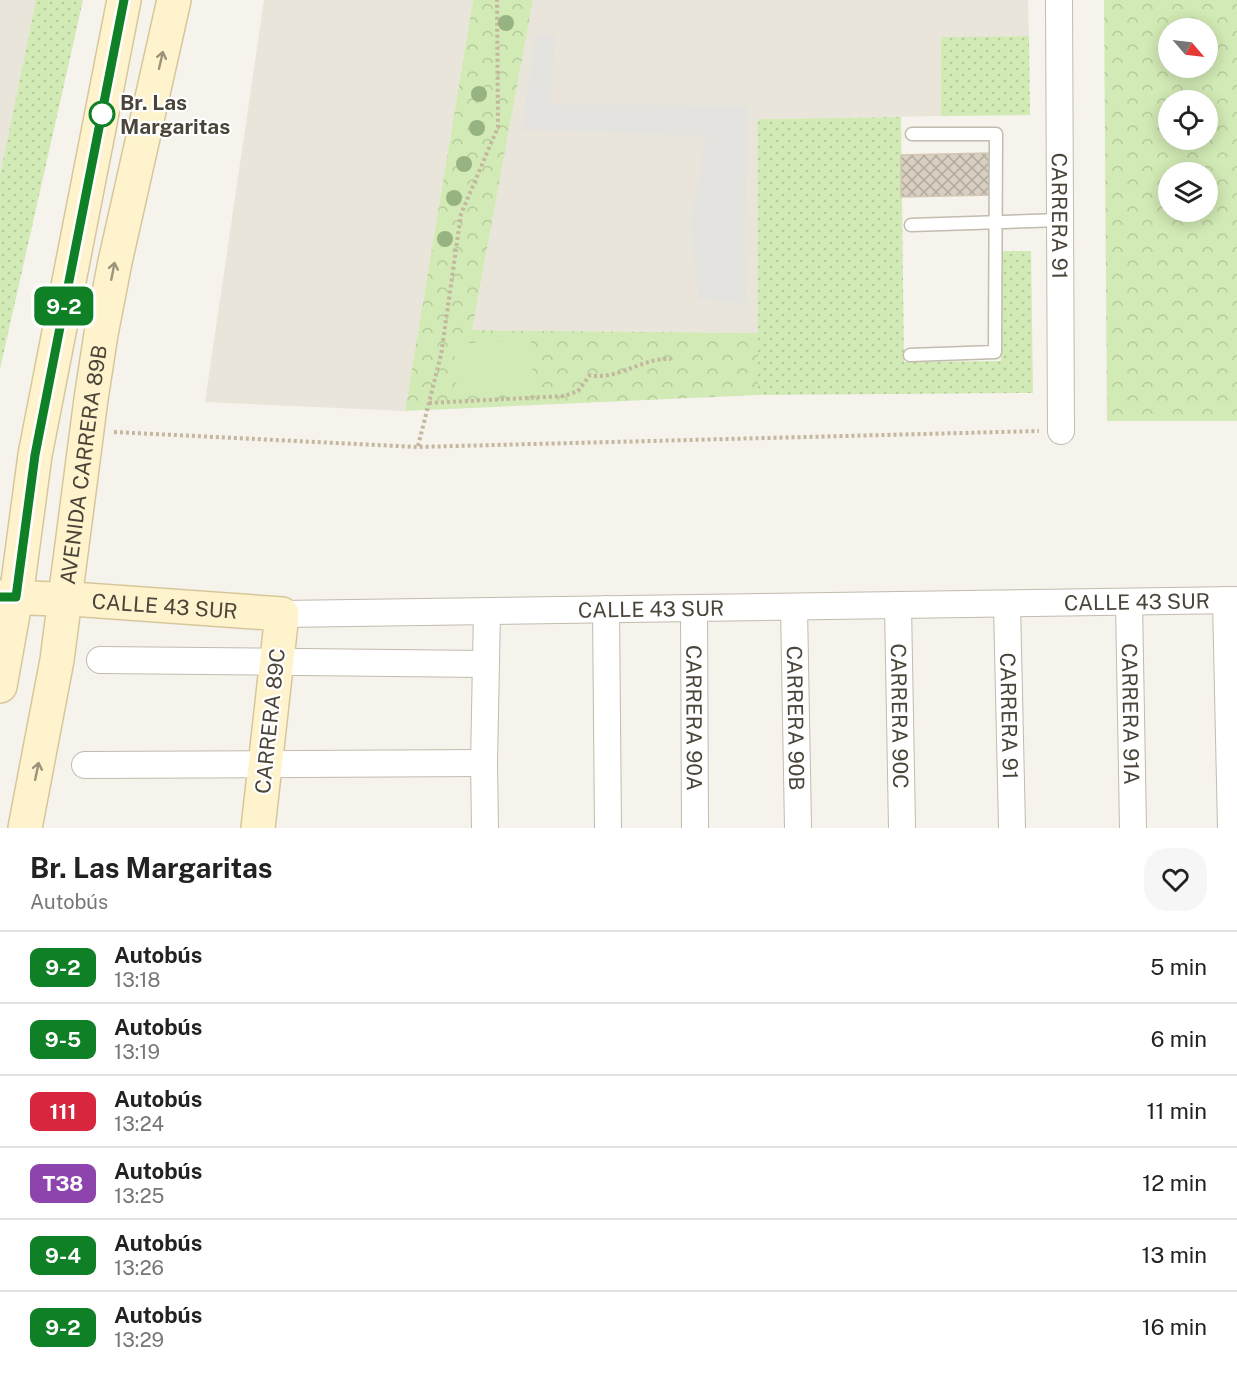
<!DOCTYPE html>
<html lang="es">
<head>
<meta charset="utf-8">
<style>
	:root { --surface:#fff; --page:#f6f6f6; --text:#222; --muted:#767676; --line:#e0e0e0 }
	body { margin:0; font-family:"Public Sans",sans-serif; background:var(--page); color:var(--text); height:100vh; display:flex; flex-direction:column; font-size:22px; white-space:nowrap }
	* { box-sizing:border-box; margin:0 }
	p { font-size:20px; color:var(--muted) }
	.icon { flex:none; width:33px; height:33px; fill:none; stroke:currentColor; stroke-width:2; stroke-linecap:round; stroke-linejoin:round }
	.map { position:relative; height:828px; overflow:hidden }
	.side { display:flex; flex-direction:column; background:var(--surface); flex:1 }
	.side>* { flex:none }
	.badge { padding:0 12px; border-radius:9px; font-size:21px; line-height:39px }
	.needle { width:39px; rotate:118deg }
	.fabs { position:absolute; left:1158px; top:18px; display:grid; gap:12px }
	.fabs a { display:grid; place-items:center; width:60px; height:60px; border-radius:50%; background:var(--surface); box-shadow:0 3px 15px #0003; font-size:30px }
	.map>.badge { position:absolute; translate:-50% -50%; box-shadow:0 0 0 3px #fff }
	.round { display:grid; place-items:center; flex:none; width:63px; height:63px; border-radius:24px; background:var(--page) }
	.headline { display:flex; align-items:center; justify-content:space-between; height:102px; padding:0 30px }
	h1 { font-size:28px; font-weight:700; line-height:45px }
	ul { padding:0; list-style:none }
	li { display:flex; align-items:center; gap:18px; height:72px; padding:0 30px; border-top:2px solid var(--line) }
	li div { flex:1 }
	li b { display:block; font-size:22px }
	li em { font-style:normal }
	li .badge { min-width:66px; font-weight:700; text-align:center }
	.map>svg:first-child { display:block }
</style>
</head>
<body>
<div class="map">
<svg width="1237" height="828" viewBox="0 0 1237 828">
	<defs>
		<pattern id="grass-dots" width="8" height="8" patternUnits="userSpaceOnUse" patternTransform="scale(1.5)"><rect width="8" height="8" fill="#d2eab5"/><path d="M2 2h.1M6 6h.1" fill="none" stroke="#b6ca9c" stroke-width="1.8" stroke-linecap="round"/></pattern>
		<pattern id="park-crowns" width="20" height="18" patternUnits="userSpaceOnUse" patternTransform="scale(1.5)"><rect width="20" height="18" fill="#d2eab5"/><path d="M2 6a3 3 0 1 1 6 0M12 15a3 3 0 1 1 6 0" fill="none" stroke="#b6ca9c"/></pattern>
		<pattern id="building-cross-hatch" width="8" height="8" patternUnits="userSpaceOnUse" patternTransform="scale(1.5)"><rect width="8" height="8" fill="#d8cfc1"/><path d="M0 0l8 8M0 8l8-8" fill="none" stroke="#b1aa9e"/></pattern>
	</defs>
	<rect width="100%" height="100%" fill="#f6f3ec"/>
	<path fill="#eae5da" d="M 0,0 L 36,0 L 0,175 Z
		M 264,0 L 473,0 L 405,411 L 205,402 Z
		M 533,0 L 1028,0 L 1029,36 L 941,38 L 941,116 L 758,119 L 758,333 L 472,330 Z"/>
	<path fill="url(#grass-dots)" d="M 36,0 L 83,0 L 0,369 L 0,175 Z
		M 1029,36 L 1030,115 L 941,116 L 941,37 Z
		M 901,117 L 904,362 L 1001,361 L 1001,251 L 1031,251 L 1033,393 L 758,395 L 758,119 Z"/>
	<path fill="url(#park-crowns)" fill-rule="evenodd" d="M 473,0 L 533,0 L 472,330 L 758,333 L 758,395 L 405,411 Z
		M 1104,0 L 1237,0 L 1237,421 L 1107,421 ZM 1208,28 L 1208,68 L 1168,68 L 1168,28 ZM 1208,100 L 1208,140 L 1168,140 L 1168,100 ZM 1208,172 L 1208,212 L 1168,212 L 1168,172 Z"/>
	<path fill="#d2eab5" d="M 531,340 L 534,392 L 457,397 L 454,344 Z"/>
	<path fill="#e5e3e0" d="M 535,35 L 555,35 L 551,104 L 748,106 L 745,231 L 746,303 L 699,300 L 690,223 L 706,136 L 522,130 Z"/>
	<path fill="url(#building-cross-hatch)" stroke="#d3c7b4" stroke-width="1.5" d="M 991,153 L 991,195 L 901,197 L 901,155 Z"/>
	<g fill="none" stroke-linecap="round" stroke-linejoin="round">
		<defs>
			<path id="lane" d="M 911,225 L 1060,220
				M 910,355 L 995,352 L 996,134 L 912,134"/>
			<g id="street">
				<path id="s1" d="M 1059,0 L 1061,431"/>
				<path d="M 1226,600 L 1231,828"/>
				<path id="s2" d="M 1129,602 L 1133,828"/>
				<path id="s3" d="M 1007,604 L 1012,828"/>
				<path id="s4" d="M 898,605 L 902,828"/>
				<path id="s5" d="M 794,607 L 798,828"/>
				<path id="s6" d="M 694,608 L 695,828"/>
				<path d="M 606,609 L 608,828"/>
				<path id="s7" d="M 282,614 L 1237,600"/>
				<path d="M 100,660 L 485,664"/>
				<path d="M 85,765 L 484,763"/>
				<path d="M 485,828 L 484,763 L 487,611"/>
			</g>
			<g id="secondary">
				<path id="s8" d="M 0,597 L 86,600 L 282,614 L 258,828"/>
				<path d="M 0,686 L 16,597 L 35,455 L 124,0"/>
				<path id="s9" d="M 25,828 L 57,660 L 91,399 L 101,334 L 115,262 L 174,0"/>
			</g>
		</defs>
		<use href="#lane" stroke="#c2bbae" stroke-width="15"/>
		<use href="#street" stroke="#c2bbae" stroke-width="28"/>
		<use href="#secondary" stroke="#d6c79b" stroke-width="36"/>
		<path stroke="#c4b79f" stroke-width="4" stroke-dasharray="3 3" stroke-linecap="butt" d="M 429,403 L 564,396 L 578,391 L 590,375 C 617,381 643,357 671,359
			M 114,432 L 417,447 L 1039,431
			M 418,446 L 441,355 L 461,214 L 498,127 L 497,0"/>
		<use href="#lane" stroke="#fff" stroke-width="12"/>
		<use href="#street" stroke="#fff" stroke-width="26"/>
		<use href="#secondary" stroke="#fff3cd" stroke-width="33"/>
	</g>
	<g fill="#97b381">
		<circle cx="506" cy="23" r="8"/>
		<circle cx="479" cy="94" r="8"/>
		<circle cx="477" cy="128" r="8"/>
		<circle cx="464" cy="164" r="8"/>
		<circle cx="454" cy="198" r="8"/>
		<circle cx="445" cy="239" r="8"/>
	</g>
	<defs><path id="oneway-shaft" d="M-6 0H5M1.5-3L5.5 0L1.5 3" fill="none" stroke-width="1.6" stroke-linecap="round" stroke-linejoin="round" transform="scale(1.5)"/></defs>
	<g stroke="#9c937c">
		<use href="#oneway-shaft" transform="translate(161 60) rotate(-77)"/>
		<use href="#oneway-shaft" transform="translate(113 271) rotate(-79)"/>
		<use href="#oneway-shaft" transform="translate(37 771) rotate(-78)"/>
	</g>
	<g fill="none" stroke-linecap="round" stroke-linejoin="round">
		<defs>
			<path id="line" d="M 0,597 L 16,597 L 35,455 L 124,0"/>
		</defs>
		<use href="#line" stroke="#fff" stroke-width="14"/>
		<use href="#line" stroke="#0f8026" stroke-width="9"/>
	</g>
	<circle fill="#fff" stroke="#0f8026" stroke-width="3" cx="102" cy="114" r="12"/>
	<g text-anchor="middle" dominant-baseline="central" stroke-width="4.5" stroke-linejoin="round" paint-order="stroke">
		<g font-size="21" font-weight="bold" fill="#4b4439" stroke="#fff" text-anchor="start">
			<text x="120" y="102">Br. Las<tspan x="120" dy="24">Margaritas</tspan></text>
		</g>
		<g font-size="21" fill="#4b4439" stroke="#fff">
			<text stroke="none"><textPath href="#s1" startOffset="216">CARRERA 91</textPath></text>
			<text stroke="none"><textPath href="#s9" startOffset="368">AVENIDA CARRERA 89B</textPath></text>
			<text stroke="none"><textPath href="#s7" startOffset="855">CALLE 43 SUR</textPath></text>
			<text stroke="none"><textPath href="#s8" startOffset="165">CALLE 43 SUR</textPath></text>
			<text stroke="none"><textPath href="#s7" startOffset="369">CALLE 43 SUR</textPath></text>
			<text stroke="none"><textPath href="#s2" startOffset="112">CARRERA 91A</textPath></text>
			<text stroke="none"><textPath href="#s3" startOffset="112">CARRERA 91</textPath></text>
			<text stroke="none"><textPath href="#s5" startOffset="111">CARRERA 90B</textPath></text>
			<text stroke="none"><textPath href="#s4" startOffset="111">CARRERA 90C</textPath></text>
			<text stroke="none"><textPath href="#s6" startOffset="110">CARRERA 90A</textPath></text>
			<text transform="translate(270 721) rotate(-84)">CARRERA 89C</text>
		</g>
	</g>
</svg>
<div class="fabs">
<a><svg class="needle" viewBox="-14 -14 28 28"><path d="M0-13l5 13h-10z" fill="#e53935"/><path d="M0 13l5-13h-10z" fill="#767676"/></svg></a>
<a><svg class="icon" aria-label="locate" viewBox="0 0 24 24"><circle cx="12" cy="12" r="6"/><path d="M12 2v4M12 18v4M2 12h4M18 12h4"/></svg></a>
<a><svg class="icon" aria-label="layers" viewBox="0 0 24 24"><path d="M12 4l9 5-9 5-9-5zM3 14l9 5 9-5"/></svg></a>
</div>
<b class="badge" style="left:64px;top:306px;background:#0f8026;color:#fff">9-2</b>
</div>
<section class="side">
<div class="headline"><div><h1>Br. Las Margaritas</h1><p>Autobús</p></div><a class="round"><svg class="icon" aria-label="heart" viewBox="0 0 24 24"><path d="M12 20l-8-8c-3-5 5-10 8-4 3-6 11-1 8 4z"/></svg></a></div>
<ul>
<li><span class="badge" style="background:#0f8026;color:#fff">9-2</span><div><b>Autobús</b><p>13:18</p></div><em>5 min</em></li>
<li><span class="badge" style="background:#0f8026;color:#fff">9-5</span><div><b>Autobús</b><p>13:19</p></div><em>6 min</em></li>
<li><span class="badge" style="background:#d7263d;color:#fff">111</span><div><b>Autobús</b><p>13:24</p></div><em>11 min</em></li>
<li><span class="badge" style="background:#8e44ad;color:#fff">T38</span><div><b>Autobús</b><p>13:25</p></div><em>12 min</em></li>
<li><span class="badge" style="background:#0f8026;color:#fff">9-4</span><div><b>Autobús</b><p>13:26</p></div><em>13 min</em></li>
<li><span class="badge" style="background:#0f8026;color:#fff">9-2</span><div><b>Autobús</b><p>13:29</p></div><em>16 min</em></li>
</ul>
</section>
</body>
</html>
